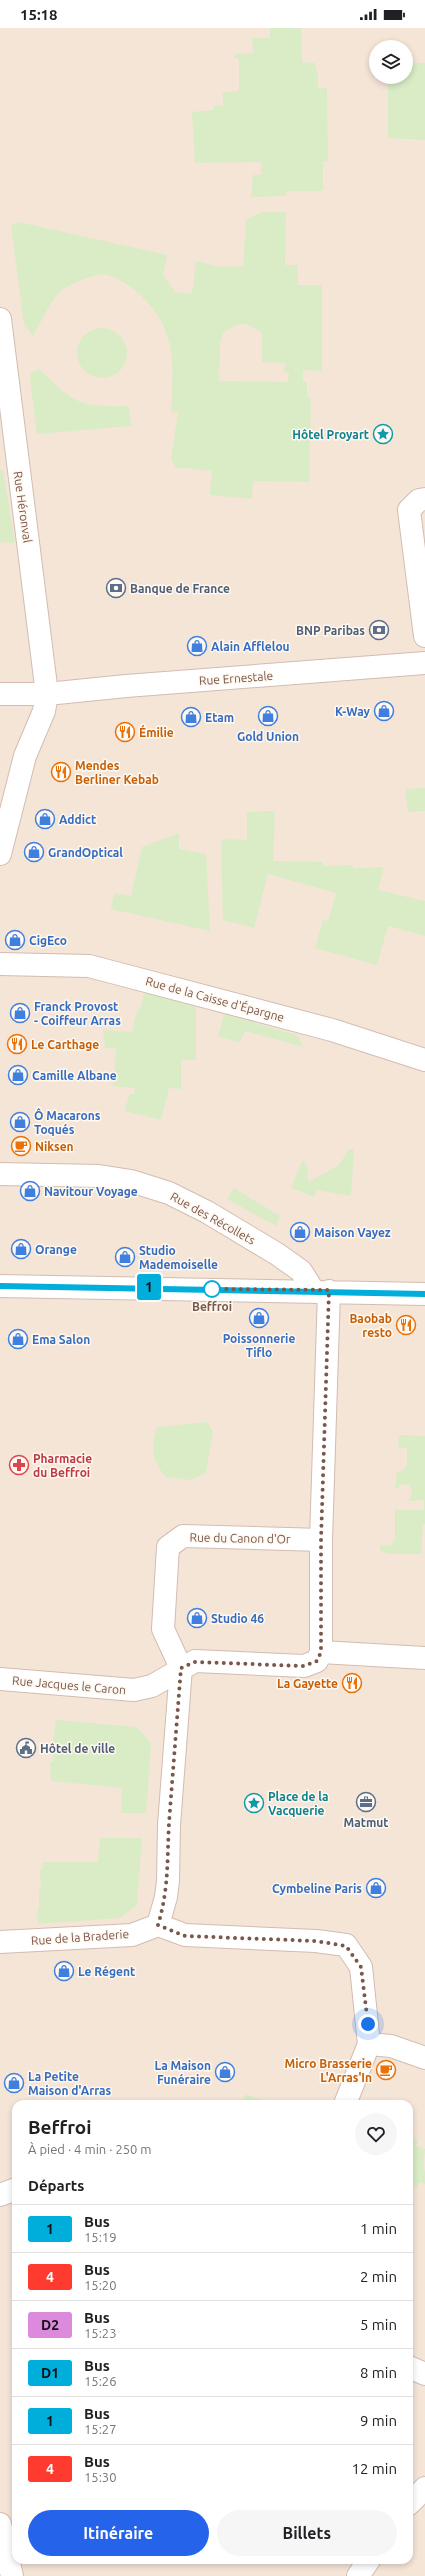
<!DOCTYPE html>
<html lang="fr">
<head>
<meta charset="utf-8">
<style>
	:root { --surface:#fff; --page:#f6f6f6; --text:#202124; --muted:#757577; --line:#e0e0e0; --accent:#2563eb }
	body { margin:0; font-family:Ubuntu,sans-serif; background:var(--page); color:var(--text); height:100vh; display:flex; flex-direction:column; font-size:15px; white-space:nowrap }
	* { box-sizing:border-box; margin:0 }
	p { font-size:13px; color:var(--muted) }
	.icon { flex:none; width:22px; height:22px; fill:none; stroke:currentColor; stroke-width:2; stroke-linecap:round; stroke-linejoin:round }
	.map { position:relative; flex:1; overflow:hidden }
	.drawer { position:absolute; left:12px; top:2072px; width:401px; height:464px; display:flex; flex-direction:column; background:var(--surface); border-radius:12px; box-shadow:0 2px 6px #0003 }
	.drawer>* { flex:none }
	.badge { padding:0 8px; border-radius:3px; font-size:14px; line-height:26px }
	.buttons { position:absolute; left:369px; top:12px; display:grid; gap:8px }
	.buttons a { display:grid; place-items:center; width:44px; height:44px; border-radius:50%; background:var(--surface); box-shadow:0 2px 6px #0003; font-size:20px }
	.you { position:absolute; width:20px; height:20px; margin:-10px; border:3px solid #fff; border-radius:50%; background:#1a73e8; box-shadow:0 0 0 6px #1a73e833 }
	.map>.badge { position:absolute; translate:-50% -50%; box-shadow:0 0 0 2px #fff }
	h2 { padding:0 16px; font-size:15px; line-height:36px }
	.round { display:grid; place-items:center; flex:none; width:42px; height:42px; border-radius:21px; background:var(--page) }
	.head { display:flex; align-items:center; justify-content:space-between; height:68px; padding:0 16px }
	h1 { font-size:19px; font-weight:600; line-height:30px }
	.cta { display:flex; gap:8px; margin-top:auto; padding:8px 16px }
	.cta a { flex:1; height:46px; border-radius:24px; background:var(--accent); color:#fff; font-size:16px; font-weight:600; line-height:46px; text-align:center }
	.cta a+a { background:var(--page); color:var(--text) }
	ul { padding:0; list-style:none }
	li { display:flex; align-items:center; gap:12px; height:48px; padding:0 16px; border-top:1px solid var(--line) }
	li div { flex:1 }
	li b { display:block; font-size:15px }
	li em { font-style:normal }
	li .badge { min-width:44px; font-weight:700; text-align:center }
	.status { display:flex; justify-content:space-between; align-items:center; height:28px; padding:0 20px; background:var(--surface); direction:ltr }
	.status svg { height:11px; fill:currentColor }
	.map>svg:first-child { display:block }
</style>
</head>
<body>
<div class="status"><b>15:18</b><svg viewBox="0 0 49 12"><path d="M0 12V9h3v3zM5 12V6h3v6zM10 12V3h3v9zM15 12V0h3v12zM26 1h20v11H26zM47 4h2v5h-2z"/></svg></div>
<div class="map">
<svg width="425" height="2548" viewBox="0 0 425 2548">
	<rect width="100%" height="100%" fill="#fdf3e9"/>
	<path fill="#f5e5d7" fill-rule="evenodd" d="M 0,0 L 425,0 L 425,2548 L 0,2548 ZM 376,19 L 406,19 L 406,49 L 376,49 ZM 16,2076 L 409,2076 L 409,2532 L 16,2532 Z"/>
	<path fill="#d9ecc6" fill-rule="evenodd" d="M 270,0 L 301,0 L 302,34 L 315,35 L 316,43 L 318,44 L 318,60 L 327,60 L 328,133 L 323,133 L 323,163 L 286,163 L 286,168 L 251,169 L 253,147 L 261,147 L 261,134 L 195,135 L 192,84 L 213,82 L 214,78 L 223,78 L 223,64 L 239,63 L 239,31 L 235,30 L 234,26 L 253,25 L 252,10 L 270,10 Z
		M 406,35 L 425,35 L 425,112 L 388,110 L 388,49 L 406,49 Z
		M 261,184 L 286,184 L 285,237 L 298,237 L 298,257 L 322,257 L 322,343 L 303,342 L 303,354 L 307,354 L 307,369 L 311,370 L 309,454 L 253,453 L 252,471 L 210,467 L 212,443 L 175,439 L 171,432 L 178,384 L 171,383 C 172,358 175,331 167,307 C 160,283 132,253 107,247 C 98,244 69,256 62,262 C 52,269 40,297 33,308 L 24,297 L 11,197 L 18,194 L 167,227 L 163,247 L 175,264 L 192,266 L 196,233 L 220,239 L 243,238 L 246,192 ZM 247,296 L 262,305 L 262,334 L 285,335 L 284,344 L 289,345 L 288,354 L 219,353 L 220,315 L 223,305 L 236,297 Z
		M77 325a25 25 0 1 1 50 0a25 25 0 1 1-50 0Z
		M 39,341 C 76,376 77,379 129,378 L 131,398 L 37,406 L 30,351 L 31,344 Z
		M 0,442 L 3,442 L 15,515 L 0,514 Z
		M 425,760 L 425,783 L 408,784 L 405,761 Z
		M 275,783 L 273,833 L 323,834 L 323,838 L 353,837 L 353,840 L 384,839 L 378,862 L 425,873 L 425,908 L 388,898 L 377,937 L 315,920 L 323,892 L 328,893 L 336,865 L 268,846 L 254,900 L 223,892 L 221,811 L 247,812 L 247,784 Z
		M 179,805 L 179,821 L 206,826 L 210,903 L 111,881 L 114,865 L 131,868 L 142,819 Z
		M 144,964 L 196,979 L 196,1032 L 181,1032 L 181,1061 L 169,1060 L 161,1092 L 125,1083 L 129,1066 L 134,1066 L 135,1060 L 113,1058 L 116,1021 L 105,1020 L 103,1002 L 132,1004 L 136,985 L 141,979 Z
		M 224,986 L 297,1007 L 304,1019 L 245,1003 L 240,1014 L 218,1009 Z
		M 349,1121 L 354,1121 L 351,1168 L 317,1162 L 314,1169 L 291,1160 L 302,1133 L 306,1134 L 309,1154 L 339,1137 Z
		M 234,1160 L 280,1188 L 276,1198 L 227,1171 Z
		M 207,1394 L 213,1404 L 206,1445 L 191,1452 L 166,1449 C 152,1434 150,1418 157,1399 Z
		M 399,1407 L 425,1408 L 425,1496 L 423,1496 L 421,1526 L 388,1526 L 380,1522 L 380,1518 L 391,1517 L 395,1511 L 395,1482 L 424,1482 L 424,1472 L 408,1473 L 412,1466 L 410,1457 L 402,1456 L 395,1462 L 397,1444 L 402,1443 L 407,1438 L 407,1420 L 398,1420 Z
		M 56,1692 L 137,1699 L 151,1716 L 146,1785 L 121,1785 L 122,1760 L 51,1753 L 50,1734 L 53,1734 L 53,1727 L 51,1727 Z
		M 100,1810 L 142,1810 L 137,1877 L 120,1890 L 38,1896 L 38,1892 L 36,1891 L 39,1878 L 39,1861 L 41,1861 L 40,1842 L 42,1842 L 43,1834 L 98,1834 Z
		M 246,2066 L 272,2076 L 242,2076 Z
		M 409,2109 L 418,2112 L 416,2118 L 425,2121 L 423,2142 L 425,2143 L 425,2156 L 420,2154 L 417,2160 L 409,2156 Z"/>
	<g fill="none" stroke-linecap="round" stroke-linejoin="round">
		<defs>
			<path id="minor" d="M 0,291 L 47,666 L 44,683 L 25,728 L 0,826
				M 425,471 L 419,472 L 409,482 L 425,608
				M 0,666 L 47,666 L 126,658 L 425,635
				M 0,936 L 89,938 L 332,1002 L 425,1032
				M 0,1146 L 99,1148 L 131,1153 L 169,1165 L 207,1184 L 277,1226 L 301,1243 L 313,1262
				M 0,1258 L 425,1266
				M 321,1624 L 425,1630
				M 0,1651 L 134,1662 L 152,1658 L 195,1633 L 304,1638 L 317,1633 L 321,1624 L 321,1512 L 329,1263
				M 158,1897 L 166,1869 L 168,1853 L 169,1797 L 181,1640 L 163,1601 L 168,1519 L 183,1508 L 321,1512
				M 158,1897 L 185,1907 L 316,1913 L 346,1917 L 361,1939 L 369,2016 L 345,2076
				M 0,1914 L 132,1907 L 158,1897
				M 369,2016 L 391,2018 L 425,2030
				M 0,2167 L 16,2161
				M 409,2339 L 425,2346
				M 409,2476 L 425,2460
				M 0,2496 L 12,2548
				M 358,2548 L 369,2532"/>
		</defs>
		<use href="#minor" stroke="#d3bcb1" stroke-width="24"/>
		<use href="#minor" stroke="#fff" stroke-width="22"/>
	</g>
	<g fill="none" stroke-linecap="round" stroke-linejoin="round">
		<defs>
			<path id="line" d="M 0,1258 L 425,1266"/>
		</defs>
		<use href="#line" stroke="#fff" stroke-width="9"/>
		<use href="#line" stroke="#00aedc" stroke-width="6"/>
		<path stroke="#79574b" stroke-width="4" stroke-dasharray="0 7.2" d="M 212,1261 L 329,1262 L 321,1512 L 321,1624 L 317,1633 L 304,1638 L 195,1634 L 181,1640 C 177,1691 173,1743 169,1795 C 167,1832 169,1860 158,1897 L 185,1908 L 316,1913 L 346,1918 L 361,1939 L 368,1996"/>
	</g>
	<defs>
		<symbol id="sight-ring" viewBox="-11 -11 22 22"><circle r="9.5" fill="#fff8f0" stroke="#0f9aa8" stroke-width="1.5"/><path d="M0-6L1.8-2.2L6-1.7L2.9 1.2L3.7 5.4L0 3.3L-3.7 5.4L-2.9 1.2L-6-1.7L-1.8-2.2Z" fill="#0f9aa8"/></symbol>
		<symbol id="bank-ring" viewBox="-11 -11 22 22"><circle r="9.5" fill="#fff8f0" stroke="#5c6f8a" stroke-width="1.5"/><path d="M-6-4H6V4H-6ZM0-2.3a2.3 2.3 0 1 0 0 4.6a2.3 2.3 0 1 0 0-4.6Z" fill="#5c6f8a"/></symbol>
		<symbol id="shop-ring" viewBox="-11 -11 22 22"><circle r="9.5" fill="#fff8f0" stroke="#3f7fe0" stroke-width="1.5"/><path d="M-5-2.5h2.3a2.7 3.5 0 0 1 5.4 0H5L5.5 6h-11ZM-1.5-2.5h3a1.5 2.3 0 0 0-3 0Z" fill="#3f7fe0"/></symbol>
		<symbol id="restaurant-ring" viewBox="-11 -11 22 22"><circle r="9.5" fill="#fff8f0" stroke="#e8710a" stroke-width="1.5"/><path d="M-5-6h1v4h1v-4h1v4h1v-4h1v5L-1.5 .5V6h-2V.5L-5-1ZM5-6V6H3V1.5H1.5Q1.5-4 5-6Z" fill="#e8710a"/></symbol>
		<symbol id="cafe-ring" viewBox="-11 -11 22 22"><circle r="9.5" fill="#fff8f0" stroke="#e8710a" stroke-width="1.5"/><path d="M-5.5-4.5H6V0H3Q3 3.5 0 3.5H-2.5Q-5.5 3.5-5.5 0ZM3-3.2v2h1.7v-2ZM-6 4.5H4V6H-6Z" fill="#e8710a"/></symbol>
		<symbol id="pharmacy-ring" viewBox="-11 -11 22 22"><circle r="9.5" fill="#fff8f0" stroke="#e0444e" stroke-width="1.5"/><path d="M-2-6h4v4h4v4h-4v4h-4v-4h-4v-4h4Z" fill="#e0444e"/></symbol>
		<symbol id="civic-ring" viewBox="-11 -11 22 22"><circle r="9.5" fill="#fff8f0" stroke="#5c6f8a" stroke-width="1.5"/><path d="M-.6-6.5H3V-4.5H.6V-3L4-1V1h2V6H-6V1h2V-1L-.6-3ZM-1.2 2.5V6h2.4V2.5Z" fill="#5c6f8a"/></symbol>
		<symbol id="office-ring" viewBox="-11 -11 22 22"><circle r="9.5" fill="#fff8f0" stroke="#5c6f8a" stroke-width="1.5"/><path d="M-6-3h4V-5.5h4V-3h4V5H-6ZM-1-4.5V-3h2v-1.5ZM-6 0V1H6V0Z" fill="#5c6f8a"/></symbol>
	</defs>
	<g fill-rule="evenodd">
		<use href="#sight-ring" x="372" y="395" width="22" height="22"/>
		<use href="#bank-ring" x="105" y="549" width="22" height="22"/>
		<use href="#bank-ring" x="368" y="591" width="22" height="22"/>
		<use href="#shop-ring" x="186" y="607" width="22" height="22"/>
		<use href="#shop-ring" x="373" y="672" width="22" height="22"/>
		<use href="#shop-ring" x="257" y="677" width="22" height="22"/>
		<use href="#shop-ring" x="180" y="678" width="22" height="22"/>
		<use href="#restaurant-ring" x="114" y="693" width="22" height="22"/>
		<use href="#restaurant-ring" x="50" y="733" width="22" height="22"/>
		<use href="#shop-ring" x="34" y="780" width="22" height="22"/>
		<use href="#shop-ring" x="23" y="813" width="22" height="22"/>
		<use href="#shop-ring" x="4" y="901" width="22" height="22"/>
		<use href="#shop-ring" x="9" y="974" width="22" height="22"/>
		<use href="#restaurant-ring" x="6" y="1005" width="22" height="22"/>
		<use href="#shop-ring" x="7" y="1036" width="22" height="22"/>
		<use href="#shop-ring" x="9" y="1083" width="22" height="22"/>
		<use href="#cafe-ring" x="10" y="1107" width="22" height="22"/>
		<use href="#shop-ring" x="19" y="1152" width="22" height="22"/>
		<use href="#shop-ring" x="289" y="1193" width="22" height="22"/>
		<use href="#shop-ring" x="10" y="1210" width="22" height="22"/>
		<use href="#shop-ring" x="114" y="1218" width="22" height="22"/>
		<use href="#shop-ring" x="248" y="1279" width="22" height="22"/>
		<use href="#restaurant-ring" x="395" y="1286" width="22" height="22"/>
		<use href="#shop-ring" x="7" y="1300" width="22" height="22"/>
		<use href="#pharmacy-ring" x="8" y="1426" width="22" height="22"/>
		<use href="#shop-ring" x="186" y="1579" width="22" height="22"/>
		<use href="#restaurant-ring" x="341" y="1644" width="22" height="22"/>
		<use href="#civic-ring" x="15" y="1709" width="22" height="22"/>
		<use href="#office-ring" x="355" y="1763" width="22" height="22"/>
		<use href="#sight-ring" x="243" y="1764" width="22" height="22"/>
		<use href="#shop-ring" x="365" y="1849" width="22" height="22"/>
		<use href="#shop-ring" x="53" y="1932" width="22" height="22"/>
		<use href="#cafe-ring" x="375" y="2031" width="22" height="22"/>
		<use href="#shop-ring" x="214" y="2033" width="22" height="22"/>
		<use href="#shop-ring" x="3" y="2044" width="22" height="22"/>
	</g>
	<circle fill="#fff" stroke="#00aedc" stroke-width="2" cx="212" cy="1261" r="8"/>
	<g text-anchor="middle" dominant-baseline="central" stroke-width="3" stroke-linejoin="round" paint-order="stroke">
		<g font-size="12" font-weight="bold" fill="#0d838f" stroke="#fff8f0" text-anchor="end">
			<text x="369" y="406">Hôtel Proyart</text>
			<text x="268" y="1768" text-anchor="start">Place de la<tspan x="268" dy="14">Vacquerie</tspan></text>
		</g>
		<g font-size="12" fill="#79574b" stroke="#fff8f0">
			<text transform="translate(23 479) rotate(82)">Rue Héronval</text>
			<text transform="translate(236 650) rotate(-4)">Rue Ernestale</text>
			<text transform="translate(215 971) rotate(15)">Rue de la Caisse d'Épargne</text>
			<text transform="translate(213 1190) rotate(29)">Rue des Récollets</text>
			<text transform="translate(240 1510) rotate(1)">Rue du Canon d'Or</text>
			<text transform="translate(69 1657) rotate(5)">Rue Jacques le Caron</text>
			<text transform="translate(80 1909) rotate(-4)">Rue de la Braderie</text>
		</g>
		<g font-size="12" font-weight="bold" fill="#4e5e75" stroke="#fff8f0" text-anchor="start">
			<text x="130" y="560">Banque de France</text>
			<text x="365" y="602" text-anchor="end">BNP Paribas</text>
			<text x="40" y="1720">Hôtel de ville</text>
			<text x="366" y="1794" text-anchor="middle">Matmut</text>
		</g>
		<g font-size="12" font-weight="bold" fill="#366cbe" stroke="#fff8f0" text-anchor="start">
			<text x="211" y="618">Alain Afflelou</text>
			<text x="370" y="683" text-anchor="end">K-Way</text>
			<text x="205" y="689">Etam</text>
			<text x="268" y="708" text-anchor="middle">Gold Union</text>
			<text x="59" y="791">Addict</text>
			<text x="48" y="824">GrandOptical</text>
			<text x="29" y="912">CigEco</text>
			<text x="34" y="978">Franck Provost<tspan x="34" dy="14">- Coiffeur Arras</tspan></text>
			<text x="32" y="1047">Camille Albane</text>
			<text x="34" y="1087">Ô Macarons<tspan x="34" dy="14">Toqués</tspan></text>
			<text x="44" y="1163">Navitour Voyage</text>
			<text x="314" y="1204">Maison Vayez</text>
			<text x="35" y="1221">Orange</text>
			<text x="139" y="1222">Studio<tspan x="139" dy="14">Mademoiselle</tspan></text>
			<text x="259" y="1310" text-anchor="middle">Poissonnerie<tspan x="259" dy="14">Tiflo</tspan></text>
			<text x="32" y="1311">Ema Salon</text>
			<text x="211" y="1590">Studio 46</text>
			<text x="362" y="1860" text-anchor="end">Cymbeline Paris</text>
			<text x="78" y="1943">Le Régent</text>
			<text x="211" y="2037" text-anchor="end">La Maison<tspan x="211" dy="14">Funéraire</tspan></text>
			<text x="28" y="2048">La Petite<tspan x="28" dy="14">Maison d'Arras</tspan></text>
		</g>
		<g font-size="12" font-weight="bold" fill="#c56008" stroke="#fff8f0" text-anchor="start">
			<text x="139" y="704">Émilie</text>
			<text x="75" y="737">Mendes<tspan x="75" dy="14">Berliner Kebab</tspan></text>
			<text x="31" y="1016">Le Carthage</text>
			<text x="35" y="1118">Niksen</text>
			<text x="392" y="1290" text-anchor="end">Baobab<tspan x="392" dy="14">resto</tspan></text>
			<text x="338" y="1655" text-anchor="end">La Gayette</text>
			<text x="372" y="2035" text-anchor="end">Micro Brasserie<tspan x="372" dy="14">L'Arras'In</tspan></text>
		</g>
		<g font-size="12" font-weight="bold" fill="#79574b" stroke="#fff8f0">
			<text x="212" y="1278">Beffroi</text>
		</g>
		<g font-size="12" font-weight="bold" fill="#be3a42" stroke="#fff8f0" text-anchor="start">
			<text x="33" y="1430">Pharmacie<tspan x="33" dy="14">du Beffroi</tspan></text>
		</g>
	</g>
</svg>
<div class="buttons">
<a><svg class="icon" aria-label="layers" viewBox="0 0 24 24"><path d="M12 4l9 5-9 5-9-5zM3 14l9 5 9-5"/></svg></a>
</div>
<div class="you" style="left:368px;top:1996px"></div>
<b class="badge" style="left:149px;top:1259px;background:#00aedc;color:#111">1</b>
<section class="drawer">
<div class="head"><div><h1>Beffroi</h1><p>À pied · 4 min · 250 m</p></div><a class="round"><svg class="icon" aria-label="heart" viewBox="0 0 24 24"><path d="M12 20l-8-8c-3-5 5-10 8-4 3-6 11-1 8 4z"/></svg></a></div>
<h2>Départs</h2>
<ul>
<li><span class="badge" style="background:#00aedc;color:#111">1</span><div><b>Bus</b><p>15:19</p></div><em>1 min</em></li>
<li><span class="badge" style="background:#ff3a2e;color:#fff">4</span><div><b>Bus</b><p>15:20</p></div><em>2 min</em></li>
<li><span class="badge" style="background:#dc8add;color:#111">D2</span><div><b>Bus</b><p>15:23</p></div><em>5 min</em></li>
<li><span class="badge" style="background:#00aedc;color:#111">D1</span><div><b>Bus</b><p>15:26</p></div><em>8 min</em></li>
<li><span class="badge" style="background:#00aedc;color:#111">1</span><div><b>Bus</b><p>15:27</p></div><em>9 min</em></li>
<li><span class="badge" style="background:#ff3a2e;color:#fff">4</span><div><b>Bus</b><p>15:30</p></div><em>12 min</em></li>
</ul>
<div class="cta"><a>Itinéraire</a><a>Billets</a></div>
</section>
</div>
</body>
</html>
